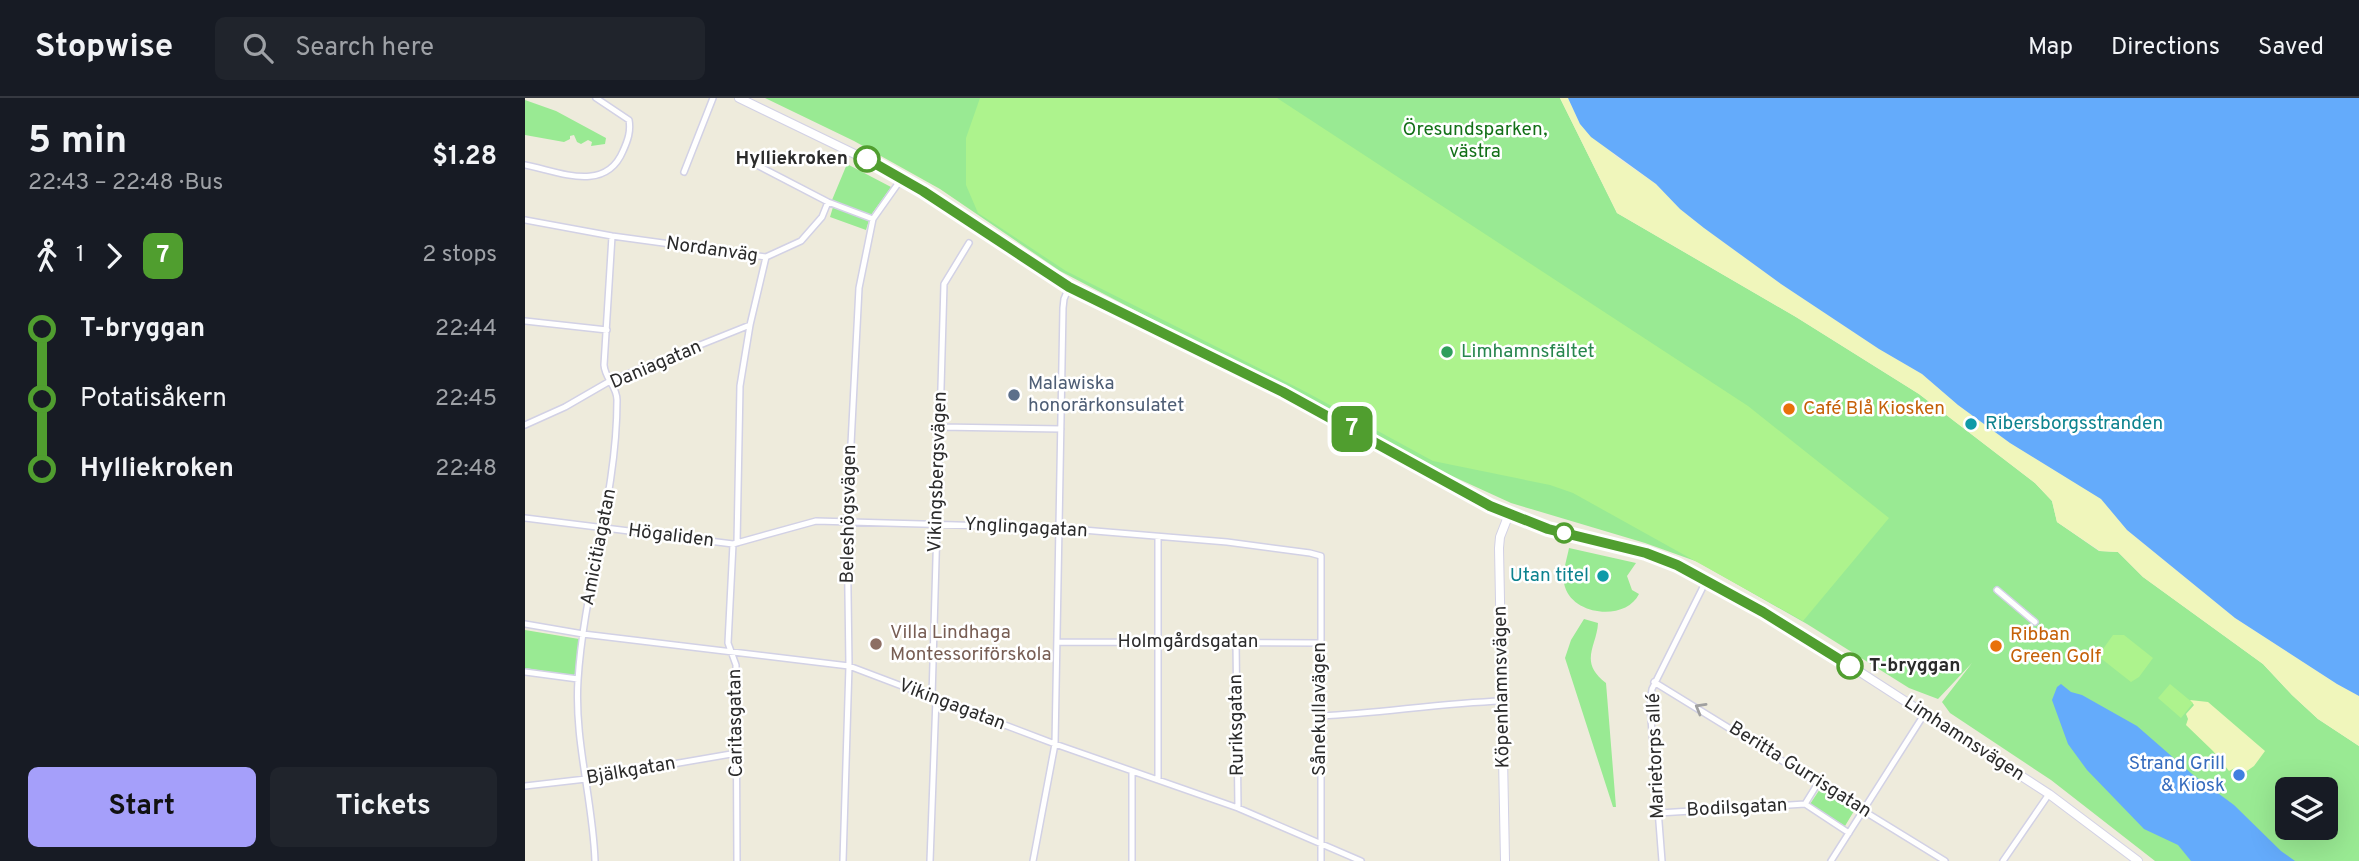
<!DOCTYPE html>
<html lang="en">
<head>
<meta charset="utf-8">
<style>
	:root { --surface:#171b24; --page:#20242c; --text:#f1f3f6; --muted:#9ea1a6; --line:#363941; --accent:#a59ffa }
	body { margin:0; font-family:Overpass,sans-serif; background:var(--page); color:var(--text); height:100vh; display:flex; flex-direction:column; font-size:26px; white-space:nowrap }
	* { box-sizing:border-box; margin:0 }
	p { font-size:23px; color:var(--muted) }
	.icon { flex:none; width:38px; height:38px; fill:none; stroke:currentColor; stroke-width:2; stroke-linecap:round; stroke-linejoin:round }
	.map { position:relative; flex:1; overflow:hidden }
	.drawer { display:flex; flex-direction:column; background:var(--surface); width:525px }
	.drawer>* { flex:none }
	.badge { padding:0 14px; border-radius:10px; font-size:24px; line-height:46px }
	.tools { position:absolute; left:1750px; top:679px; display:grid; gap:14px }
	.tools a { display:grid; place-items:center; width:63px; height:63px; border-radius:10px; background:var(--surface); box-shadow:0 7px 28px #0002; font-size:35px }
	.map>.badge { position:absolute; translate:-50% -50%; box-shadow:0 0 0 4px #fff }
	.legs { display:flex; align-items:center; gap:10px; height:77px; padding:0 28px; font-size:23px }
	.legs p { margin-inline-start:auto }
	.headline { display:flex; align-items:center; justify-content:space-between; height:119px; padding:0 28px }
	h1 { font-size:38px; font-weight:700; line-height:52px }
	.button { display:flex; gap:14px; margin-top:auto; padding:14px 28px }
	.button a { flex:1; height:80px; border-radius:10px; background:var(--accent); color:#111; font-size:28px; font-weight:700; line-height:80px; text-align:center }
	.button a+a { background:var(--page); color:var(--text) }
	ul { padding:0 28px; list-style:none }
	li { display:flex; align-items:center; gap:24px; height:70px; font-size:26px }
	li i { display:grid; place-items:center; width:10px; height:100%; margin:0 9px; background:currentColor }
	li i::after { content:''; width:18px; height:18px; margin:-9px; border:5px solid; border-radius:50%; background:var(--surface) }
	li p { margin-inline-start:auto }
	li:first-child i { background:linear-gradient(#0000 50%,currentColor 0) }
	li:last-child i { background:linear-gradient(currentColor 50%,#0000 0) }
	header { display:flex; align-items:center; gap:42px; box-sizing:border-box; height:98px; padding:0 35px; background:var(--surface); border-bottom:2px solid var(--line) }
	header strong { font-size:33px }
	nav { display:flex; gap:38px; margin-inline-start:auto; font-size:24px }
	.search { width:490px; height:63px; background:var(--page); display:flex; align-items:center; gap:18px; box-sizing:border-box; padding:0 24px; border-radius:10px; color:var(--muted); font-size:26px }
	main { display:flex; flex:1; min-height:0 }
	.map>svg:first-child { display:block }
</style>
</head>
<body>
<header>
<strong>Stopwise</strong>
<div class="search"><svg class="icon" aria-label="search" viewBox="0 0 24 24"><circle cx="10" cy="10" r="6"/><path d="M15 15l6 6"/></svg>Search here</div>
<nav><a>Map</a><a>Directions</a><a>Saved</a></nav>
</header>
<main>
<section class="drawer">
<div class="headline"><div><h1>5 min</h1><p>22:43 – 22:48 · Bus</p></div><b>$1.28</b></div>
<div class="legs"><svg class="icon" aria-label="walk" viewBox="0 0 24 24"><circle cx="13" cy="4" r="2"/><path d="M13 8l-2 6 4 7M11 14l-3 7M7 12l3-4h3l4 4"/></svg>1<svg class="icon" aria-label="forward" viewBox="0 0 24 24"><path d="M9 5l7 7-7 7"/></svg><b class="badge" style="background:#509e2f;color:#fff">7</b><p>2 stops</p></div>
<ul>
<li><i style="color:#509e2f"></i><b>T-bryggan</b><p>22:44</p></li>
<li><i style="color:#509e2f"></i><span>Potatisåkern</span><p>22:45</p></li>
<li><i style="color:#509e2f"></i><b>Hylliekroken</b><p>22:48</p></li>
</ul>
<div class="button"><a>Start</a><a>Tickets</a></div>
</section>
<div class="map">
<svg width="1834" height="763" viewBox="0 0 1834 763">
	<rect width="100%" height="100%" fill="#eeebdc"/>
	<path fill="#99ea93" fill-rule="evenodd" d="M 240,0 L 1035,0 L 1092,115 L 1271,219 L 1394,296 L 1510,385 L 1527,403 L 1532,424 L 1574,453 L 1593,454 L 1618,479 L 1738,566 L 1767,597 L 1793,621 L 1834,648 L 1834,763 L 1630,763 L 1526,682 L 1425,615 L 1417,604 L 1447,565 L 1413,601 L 1384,590 L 1282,526 L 1173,464 L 1120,445 L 986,405 L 903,367 L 766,291 L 682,250 L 535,173 L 415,91 L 329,43 ZM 1762,691 L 1801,691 L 1801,730 L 1762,730 Z
		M 0,2 L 31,13 L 81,40 L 80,46 L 66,48 L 67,44 L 63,42 L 56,46 L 52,44 L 49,37 L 45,38 L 45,41 L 39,44 L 0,37 Z
		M 322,66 L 366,89 L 346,117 L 307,102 Z
		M 308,109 L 344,122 L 341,132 L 305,119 Z
		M 1044,450 L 1111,465 L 1102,478 L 1107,492 L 1114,496 C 1101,523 1049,518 1040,489 C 1036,477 1042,461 1044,450 Z
		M 1059,521 L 1073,525 C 1072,548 1053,564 1081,585 L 1091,709 L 1088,709 L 1040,560 L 1046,542 Z
		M 0,532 L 54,541 L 50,578 L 0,570 Z
		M 1295,691 L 1329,713 L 1320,728 L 1285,706 Z"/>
	<path fill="#f0f6bb" d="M 1035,0 L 1043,0 L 1055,26 L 1093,60 L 1131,86 L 1155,111 L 1179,130 L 1256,186 L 1354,251 L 1397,276 L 1433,307 L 1485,345 L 1577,401 L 1602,432 L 1710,520 L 1812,586 L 1834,598 L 1834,648 L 1793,621 L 1767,597 L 1738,566 L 1618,479 L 1593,454 L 1575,453 L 1532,424 L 1527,403 L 1510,385 L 1394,296 L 1271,219 L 1092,115 Z
		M 1665,602 L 1683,604 L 1740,653 L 1729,668 L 1719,675 L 1712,669 L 1704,673 L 1688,653 L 1661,627 L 1663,621 L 1661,616 L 1669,607 Z"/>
	<path fill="#adf38d" d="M 455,0 L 752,0 L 1223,308 L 1364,420 L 1278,523 L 1048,395 L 1025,387 L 908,363 L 781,294 L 541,173 L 453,115 L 441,87 L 441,40 Z
		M 1588,537 L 1599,537 L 1628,560 L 1614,579 L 1606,584 L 1573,558 Z
		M 1645,586 L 1668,605 L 1656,620 L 1633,600 Z"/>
	<path fill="#64abfb" d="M 1043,0 L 1834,0 L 1834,598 L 1812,586 L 1710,520 L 1602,432 L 1576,401 L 1485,345 L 1433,307 L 1397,276 L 1354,251 L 1256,186 L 1179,130 L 1155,111 L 1131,86 L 1066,39 L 1055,26 Z
		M 1536,586 L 1546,594 L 1557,597 L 1612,628 L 1667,676 L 1709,707 L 1756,753 L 1770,763 L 1666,763 L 1653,747 L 1619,731 L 1562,672 L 1543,646 L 1527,602 L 1532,589 Z"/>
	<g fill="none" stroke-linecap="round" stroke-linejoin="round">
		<defs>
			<path id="street" d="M 226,64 L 303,104 L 348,121
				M 0,67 C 33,73 80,96 98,53 C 103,42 106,33 104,22 L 71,0
				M 159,74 L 188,0
				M 0,122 L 87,138 L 241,159 L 276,143 L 297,119 L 303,104
				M 0,223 L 82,232
				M 0,327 L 40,309 L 85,283 L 225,227
				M 415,329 L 536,331
				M 0,420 L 208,446 L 291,423 L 534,430 L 702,444 L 785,455 L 796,458 L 796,763
				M 212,445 L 215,288 L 225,227 L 241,159
				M 208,446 L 203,545 L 211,567 L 212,763
				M 1472,492 L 1510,524
				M 0,526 L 58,536 L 324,568 L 530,646 L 713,710 L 836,763
				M 532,544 L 795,545
				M 711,544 L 713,710
				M 0,574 L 53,581
				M 1129,584 L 1420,763
				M 407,599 L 419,186 L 444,145
				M 796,618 C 857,615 916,605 977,603
				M 633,682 L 633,439
				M 0,688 L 61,681 L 212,655
				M 1280,706 L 1293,685
				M 1134,715 L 1280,706 L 1324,735
				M 70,763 C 68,702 49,643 53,582 C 59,487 92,399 92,302 C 92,288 80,281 79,267 L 87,138
				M 318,763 L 324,568 L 322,424 L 334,190 L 348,121 L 377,80
				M 405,763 L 411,600
				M 508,763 L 530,646 L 538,210 L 539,201 L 544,189
				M 607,763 L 607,673
				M 1137,763 L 1125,608 L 1127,591 L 1182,481
				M 1306,763 L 1400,615
				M 1478,763 L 1524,696"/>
			<path id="secondary" d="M 214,0 L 367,74 L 544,189 L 758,294 L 965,408 L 1023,431 L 1121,455 L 1182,481 L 1287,543 L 1524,696 L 1613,763
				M 980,763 L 974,450 L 975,439 L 984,416"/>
		</defs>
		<use href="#street" stroke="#d2d1e5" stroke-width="8"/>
		<use href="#secondary" stroke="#d2d1e5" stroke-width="10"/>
		<use href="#street" stroke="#fff" stroke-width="5"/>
		<use href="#secondary" stroke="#fff" stroke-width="8"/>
	</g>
	<defs><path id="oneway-chevron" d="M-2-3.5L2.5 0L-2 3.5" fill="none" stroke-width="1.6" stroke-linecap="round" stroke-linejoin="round" transform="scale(1.75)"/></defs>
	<use stroke="#a0a0a0" href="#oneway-chevron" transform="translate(1175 610) rotate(-150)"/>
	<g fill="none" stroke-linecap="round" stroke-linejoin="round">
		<defs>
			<path id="line-1" d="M 342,61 L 398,93 L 544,189 L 758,294 L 965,408 L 1023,431 L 1121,455 L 1152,467 L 1238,514 L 1325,568"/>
		</defs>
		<use href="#line-1" stroke="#fff" stroke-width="16"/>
		<use href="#line-1" stroke="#509e2f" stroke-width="10"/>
	</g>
	<g fill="#fff" stroke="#509e2f" stroke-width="3.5">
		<circle cx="342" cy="61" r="12"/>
		<circle cx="1039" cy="435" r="9"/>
		<circle cx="1325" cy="568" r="12"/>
	</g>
	<circle fill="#2e9e5b" stroke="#fff" stroke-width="2.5" cx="922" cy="254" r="7"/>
	<circle fill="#5c6f8a" stroke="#fff" stroke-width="2.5" cx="489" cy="297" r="7"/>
	<g fill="#e8710a" stroke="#fff" stroke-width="2.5">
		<circle cx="1264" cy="311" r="7"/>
		<circle cx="1471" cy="548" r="7"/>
	</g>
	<g fill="#0f9aa8" stroke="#fff" stroke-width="2.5">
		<circle cx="1446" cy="326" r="7"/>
		<circle cx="1078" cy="478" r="7"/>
	</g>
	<circle fill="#8d6e63" stroke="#fff" stroke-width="2.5" cx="351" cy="546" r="7"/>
	<circle fill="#3f7fe0" stroke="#fff" stroke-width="2.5" cx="1714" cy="677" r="7"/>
	<g text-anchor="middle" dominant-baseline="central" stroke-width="5" stroke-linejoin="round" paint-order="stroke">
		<g font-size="19" fill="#137018" stroke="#fff">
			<text x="950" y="32">Öresundsparken,<tspan x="950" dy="22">västra</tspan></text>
		</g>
		<g font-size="19" font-weight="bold" fill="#2b2b2b" stroke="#fff" text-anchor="end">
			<text x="323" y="61">Hylliekroken</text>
			<text x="1344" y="568" text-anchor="start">T-bryggan</text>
		</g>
		<g font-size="19" fill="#2b2b2b" stroke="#fff">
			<text transform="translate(187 152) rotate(8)">Nordanväg</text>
			<text transform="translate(131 267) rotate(-23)">Daniagatan</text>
			<text transform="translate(413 374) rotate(-88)">Vikingsbergsvägen</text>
			<text transform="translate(324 416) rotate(-89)">Beleshögsvägen</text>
			<text transform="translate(501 430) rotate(3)">Ynglingagatan</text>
			<text transform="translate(146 438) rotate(7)">Högaliden</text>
			<text transform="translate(74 449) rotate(-79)">Amicitiagatan</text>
			<text x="663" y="544">Holmgårdsgatan</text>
			<text transform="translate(977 589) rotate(-91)">Köpenhamnsvägen</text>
			<text transform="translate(427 607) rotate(21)">Vikingagatan</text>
			<text transform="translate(795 611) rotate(-90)">Sånekullavägen</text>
			<text transform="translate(211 625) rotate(-91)">Caritasgatan</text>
			<text transform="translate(712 627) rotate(-91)">Ruriksgatan</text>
			<text transform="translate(1439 641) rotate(33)">Limhamnsvägen</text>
			<text transform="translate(1131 658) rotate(-92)">Marietorps allé</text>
			<text transform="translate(1275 672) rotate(32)">Beritta Gurrisgatan</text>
			<text transform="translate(106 673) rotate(-10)">Bjälkgatan</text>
			<text transform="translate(1212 710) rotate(-3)">Bodilsgatan</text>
		</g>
		<g font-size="19" fill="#27864d" stroke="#fff" text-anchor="start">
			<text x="936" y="254">Limhamnsfältet</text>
		</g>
		<g font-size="19" fill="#4e5e75" stroke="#fff" text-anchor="start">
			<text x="503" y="286">Malawiska<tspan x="503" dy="22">honorärkonsulatet</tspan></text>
		</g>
		<g font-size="19" fill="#c56008" stroke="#fff" text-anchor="start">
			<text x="1278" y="311">Café Blå Kiosken</text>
			<text x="1485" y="537">Ribban<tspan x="1485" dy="22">Green Golf</tspan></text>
		</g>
		<g font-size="19" fill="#0d838f" stroke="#fff" text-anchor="start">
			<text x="1460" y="326">Ribersborgsstranden</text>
			<text x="1064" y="478" text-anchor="end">Utan titel</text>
		</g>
		<g font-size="19" fill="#785e54" stroke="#fff" text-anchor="start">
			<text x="365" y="535">Villa Lindhaga<tspan x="365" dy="22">Montessoriförskola</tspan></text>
		</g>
		<g font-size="19" fill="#366cbe" stroke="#fff" text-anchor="end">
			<text x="1700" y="666">Strand Grill<tspan x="1700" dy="22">&amp; Kiosk</tspan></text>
		</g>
	</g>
</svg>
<div class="tools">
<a><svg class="icon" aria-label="layers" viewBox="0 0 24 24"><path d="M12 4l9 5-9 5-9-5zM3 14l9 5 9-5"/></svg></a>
</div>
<b class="badge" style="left:827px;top:331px;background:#509e2f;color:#fff">7</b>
</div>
</main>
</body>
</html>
